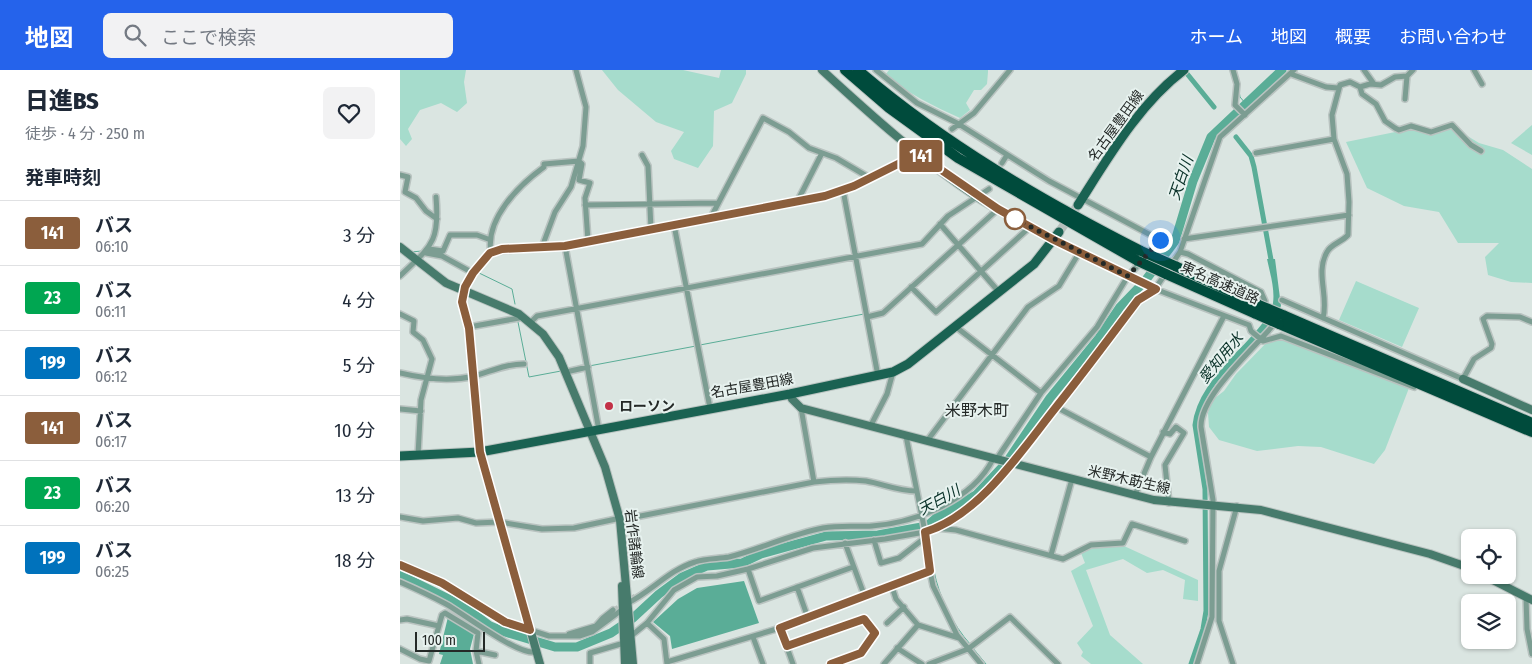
<!DOCTYPE html>
<html lang="ja">
<head>
<meta charset="utf-8">
<style>
	:root { --surface:#fff; --page:#f2f2f3; --text:#1f2937; --muted:#747a83; --line:#e0e1e3; --accent:#2563eb }
	body { margin:0; font-family:"Fira Sans Condensed","Noto Sans JP",sans-serif; background:var(--page); color:var(--text); height:100vh; display:flex; flex-direction:column; font-size:19px; white-space:nowrap }
	* { box-sizing:border-box; margin:0 }
	p { font-size:16px; color:var(--muted) }
	.icon { flex:none; width:28px; height:28px; fill:none; stroke:currentColor; stroke-width:2; stroke-linecap:round; stroke-linejoin:round }
	.map { position:relative; flex:1; overflow:hidden }
	.drawer { display:flex; flex-direction:column; background:var(--surface); width:400px }
	.drawer>* { flex:none }
	.badge { padding:0 10px; border-radius:4px; font-size:18px; line-height:32px }
	.controls { position:absolute; left:1061px; top:459px; display:grid; gap:10px }
	.controls a { display:grid; place-items:center; width:55px; height:55px; border-radius:8px; background:var(--surface); box-shadow:0 1px 4px #0004; font-size:25px }
	.scale { position:absolute; left:15px; bottom:12px; width:70px; box-sizing:border-box; padding-left:5px; border:2px solid #242927; border-top:0; font-size:14px; line-height:18px; white-space:nowrap; color:#242927; -webkit-text-stroke:4px #e7f2ef; paint-order:stroke }
	.you { position:absolute; width:25px; height:25px; margin:-12px; border:4px solid #fff; border-radius:50%; background:#1a73e8; box-shadow:0 0 0 8px #1a73e833 }
	.map>.badge { position:absolute; translate:-50% -50%; box-shadow:0 0 0 2px #fff }
	h2 { padding:0 25px; font-size:19px; line-height:45px }
	.round { display:grid; place-items:center; flex:none; width:52px; height:52px; border-radius:8px; background:var(--page) }
	.summary { display:flex; align-items:center; justify-content:space-between; height:85px; padding:0 25px }
	h1 { font-size:24px; font-weight:800; line-height:38px }
	ul { padding:0; list-style:none }
	li { display:flex; align-items:center; gap:15px; height:65px; padding:0 25px; border-top:1px solid var(--line) }
	li div { flex:1 }
	li b { display:block; font-size:19px }
	li em { font-style:normal }
	li .badge { min-width:55px; font-weight:700; text-align:center }
	header { display:flex; align-items:center; gap:30px; box-sizing:border-box; height:70px; padding:0 25px; background:var(--accent); color:#fff }
	header strong { font-size:24px }
	nav { display:flex; gap:28px; margin-inline-start:auto; font-size:18px }
	.search { width:350px; height:45px; background:var(--page); display:flex; align-items:center; gap:12px; box-sizing:border-box; padding:0 18px; border-radius:8px; color:var(--muted); font-size:19px }
	main { display:flex; flex:1; min-height:0 }
	.map>svg:first-child { display:block }
</style>
</head>
<body>
<header>
<strong>地図</strong>
<div class="search"><svg class="icon" aria-label="search" viewBox="0 0 24 24"><circle cx="10" cy="10" r="6"/><path d="M15 15l6 6"/></svg>ここで検索</div>
<nav><a>ホーム</a><a>地図</a><a>概要</a><a>お問い合わせ</a></nav>
</header>
<main>
<section class="drawer">
<div class="summary"><div><h1>日進BS</h1><p>徒歩 · 4 分 · 250 m</p></div><a class="round"><svg class="icon" aria-label="heart" viewBox="0 0 24 24"><path d="M12 20l-8-8c-3-5 5-10 8-4 3-6 11-1 8 4z"/></svg></a></div>
<h2>発車時刻</h2>
<ul>
<li><span class="badge" style="background:#8b5e3c;color:#fff">141</span><div><b>バス</b><p>06:10</p></div><em>3 分</em></li>
<li><span class="badge" style="background:#00a651;color:#fff">23</span><div><b>バス</b><p>06:11</p></div><em>4 分</em></li>
<li><span class="badge" style="background:#0072bc;color:#fff">199</span><div><b>バス</b><p>06:12</p></div><em>5 分</em></li>
<li><span class="badge" style="background:#8b5e3c;color:#fff">141</span><div><b>バス</b><p>06:17</p></div><em>10 分</em></li>
<li><span class="badge" style="background:#00a651;color:#fff">23</span><div><b>バス</b><p>06:20</p></div><em>13 分</em></li>
<li><span class="badge" style="background:#0072bc;color:#fff">199</span><div><b>バス</b><p>06:25</p></div><em>18 分</em></li>
</ul>
</section>
<div class="map">
<svg width="1132" height="594" viewBox="0 0 1132 594">
	<rect width="100%" height="100%" fill="#dae5e1"/>
	<path fill="#a6dccc" d="M 0,0 L 66,0 L 64,12 L 67,33 L 57,42 L 41,33 L 20,40 L 8,59 L 12,69 L 6,76 L 0,69 Z
		M 202,0 L 283,0 L 319,8 L 321,0 L 346,0 L 346,4 L 332,33 L 314,41 L 313,76 L 298,98 L 274,89 L 271,81 L 284,62 L 256,52 L 218,20 Z
		M 489,0 L 588,0 L 588,2 L 587,14 L 581,20 L 574,20 L 566,33 L 570,40 L 560,48 C 534,36 507,24 486,4 Z
		M 1132,55 L 1132,85 L 1111,73 Z
		M 1056,59 L 1079,73 L 1103,80 L 1132,99 L 1132,213 L 1111,212 L 1088,205 L 1085,187 L 1099,173 L 1058,173 L 1039,142 L 1004,136 L 967,118 L 946,72 L 1005,60 L 1021,61 Z
		M 956,211 L 1019,238 L 1002,277 L 939,250 Z
		M 873,266 L 1009,318 L 985,380 L 974,394 L 921,377 L 898,376 L 857,381 L 819,370 L 809,357 L 808,343 L 811,331 L 824,321 L 836,304 Z
		M 724,476 L 798,510 L 798,531 L 783,529 L 785,510 L 763,500 L 747,503 L 723,489 L 686,500 L 710,565 L 743,594 L 691,594 L 681,586 L 683,582 L 677,573 L 693,556 L 671,501 L 685,493 L 681,483 L 692,478 Z"/>
	<path fill="#5aad97" d="M 867,189 L 875,189 L 881,236 L 871,255 L 834,295 L 827,292 C 840,278 870,251 873,233 C 875,219 870,203 867,189 Z
		M 344,511 L 359,553 L 272,579 L 270,566 L 253,552 L 278,529 L 297,518 Z
		M 48,547 L 74,564 L 70,579 L 73,594 L 40,594 L 43,585 L 39,584 Z"/>
	<g fill="none" stroke-linecap="round" stroke-linejoin="round">
		<path stroke="#5aad97" stroke-width="1" d="M 836,0 L 840,27 L 846,34
			M 11,182 L 22,181
			M 77,202 L 112,219 L 115,234
			M 118,252 L 129,307 L 161,301
			M 300,275 L 464,244
			M 189,296 L 296,276
			M 529,463 C 532,475 531,489 534,501 C 539,527 553,555 570,574
			M 572,577 L 586,594"/>
		<path stroke="#5aad97" stroke-width="5" d="M 784,0 L 814,37
			M 836,67 L 851,86 L 854,97 L 872,195
			M 791,594 L 803,559 L 806,541 L 805,419 L 795,355 C 798,329 817,307 834,289"/>
		<path stroke="#5aad97" stroke-width="9" d="M 0,505 L 65,537 L 90,556 L 105,562 L 155,577 L 177,577 L 211,563 L 233,548 L 259,524 L 282,507 L 307,496 L 342,493 L 361,484 L 426,466 L 478,465 L 527,456 L 536,448 L 576,425 L 607,392 L 650,328 L 699,268 L 720,237 L 745,211 L 775,171 L 793,111 L 811,67 L 882,0"/>
		<path stroke="#b6bfbc" stroke-width="5" stroke-dasharray="5 2.5" stroke-linecap="butt" d="M 214,540 L 235,526"/>
		<path stroke="#b6bfbc" stroke-width="9" stroke-dasharray="9 4.5" stroke-linecap="butt" d="M 659,162 L 678,135"/>
		<defs>
			<path id="street" d="M 476,0 L 517,33 L 557,53 L 649,111 L 760,170 L 748,184
				M 833,0 L 837,14 L 835,35 L 845,45
				M 964,0 L 974,14
				M 1074,0 L 1082,14
				M 891,4 L 926,17 L 938,18
				M 960,17 L 970,14 L 981,15 L 995,7 L 1007,6 L 1013,0
				M 1005,29 L 1007,6
				M 552,59 L 574,43 L 610,0
				M 856,83 L 934,69
				M 517,84 L 525,78
				M 242,85 L 248,96 L 251,159
				M 179,91 L 182,94 L 179,110 L 190,113 L 185,128 L 188,171
				M 602,93 L 607,85
				M 0,105 L 8,107 L 5,122 L 16,128 L 26,141 L 37,149
				M 443,120 L 478,306
				M 397,132 L 422,83
				M 185,135 L 317,133
				M 310,149 L 363,48 L 389,62 L 409,78 L 436,88 L 470,108
				M 540,154 L 599,222
				M 274,155 L 310,338
				M 784,169 L 949,145
				M 654,170 L 755,219 L 849,255 L 851,261 L 863,271 L 881,266 L 1014,317
				M 165,176 L 198,355
				M 29,179 L 43,181 L 50,165 L 77,165 L 88,169
				M 780,182 L 788,184 L 861,222 L 865,231 L 863,238
				M 26,183 L 42,186 L 73,203
				M 91,183 C 85,149 118,116 144,97 L 144,94 L 179,91
				M 0,206 C 31,176 40,173 36,127
				M 511,217 L 536,242 L 630,157
				M 64,221 L 73,203 L 93,182 L 142,177 L 155,142 L 171,117 L 183,76 L 186,37 L 176,0
				M 882,230 L 1063,309 L 1074,289 L 1091,278 L 1092,274 L 1083,249 L 1087,246 L 1120,247 L 1132,252
				M 0,244 L 14,251 L 13,262 L 23,270 L 32,289 L 21,330 L 18,385
				M 467,247 L 483,243 L 598,139
				M 923,248 C 929,226 915,203 927,182 C 931,174 942,172 948,165 L 949,132 L 947,104 L 934,69 L 932,45 L 940,15 L 950,12 L 960,17 L 962,24 L 976,34 L 985,51 L 995,58 L 999,60 L 1011,56 L 1031,62 L 1052,55 L 1071,75 L 1081,81
				M 130,253 L 137,246 L 522,174 L 548,146 L 589,119
				M 69,257 L 119,248
				M 556,257 L 641,323
				M 166,302 L 188,297
				M 0,303 C 25,309 50,312 74,306 C 92,301 106,294 124,294
				M 401,338 L 414,412
				M 658,338 L 751,387
				M 0,339 L 21,341
				M 471,355 L 487,324 L 493,302
				M 763,362 L 770,364 L 776,357 L 784,363 L 765,395 L 769,433
				M 506,366 L 525,462 L 526,481 L 533,516 L 557,565 L 581,594
				M 527,371 L 628,237 L 659,216 L 679,183
				M 596,390 L 641,323 L 697,257 L 728,206 L 741,192
				M 735,425 L 751,387 L 824,246
				M 0,447 L 23,451 L 58,448 L 76,453 L 99,452 L 142,459 L 174,458 L 216,449
				M 220,450 L 414,412 C 431,410 448,409 466,411 C 483,414 498,421 516,421
				M 536,458 L 556,460 L 663,489 L 691,475 L 723,473 L 732,454 L 785,471
				M 474,470 L 481,493 L 499,488 L 526,467
				M 445,473 L 465,527
				M 651,485 L 672,409
				M 0,495 L 42,513 L 105,552 L 149,566 L 180,566 L 192,562 L 223,539
				M 348,499 L 359,531 L 453,497
				M 0,512 C 16,519 31,526 46,534 C 64,544 118,586 136,582
				M 397,517 L 408,548
				M 492,517 L 496,529 L 518,555 L 559,568
				M 1126,527 L 1127,559 L 1132,584
				M 228,533 C 252,521 269,500 295,492 C 306,488 318,489 329,487 C 361,479 391,464 423,458 C 440,455 455,457 472,456 C 515,453 573,430 593,389
				M 0,550 L 7,549 L 39,556
				M 247,553 L 264,569 L 267,594
				M 487,553 L 504,537
				M 380,558 L 393,594
				M 169,564 L 196,556 L 203,548 L 213,540
				M 231,566 L 247,553 L 274,520 L 297,507 L 317,506 L 348,499 L 413,478 L 485,469 L 525,462 L 536,458 L 565,440 L 590,418 L 635,366 L 739,230 L 755,219 L 780,182 L 820,67 L 894,0
				M 353,567 L 363,594
				M 387,576 L 464,549 L 475,563 L 461,583 L 431,594
				M 497,578 L 522,594
				M 0,579 L 20,589 L 29,591 L 42,545 L 45,543 L 78,563 L 76,581 L 79,594
				M 76,581 L 95,585
				M 267,592 L 380,558 L 530,501
				M 190,594 L 190,583 L 224,573
				M 484,594 L 518,555
				M 529,594 L 568,579 L 610,547 L 658,594
				M 797,594 L 812,547 L 813,430 L 801,357 C 800,325 855,278 875,253
				M 833,594 L 819,551 L 819,501 L 837,436"/>
			<path id="secondary" d="M 422,0 C 471,45 521,90 577,127 C 602,143 629,155 654,170
				M 0,177 L 46,213 L 119,244 L 143,264 L 159,287 L 205,397 L 220,450 L 233,594
				M 142,177 L 165,176 L 425,126 L 454,116 L 517,84
				M 64,221 L 62,232 L 69,257 L 80,382 L 140,594
				M 1063,309 L 1132,340
				M 390,324 L 392,329 L 401,338 L 754,430 L 861,440 L 1030,484 L 1070,498
				M 1083,505 L 1132,530
				M 222,516 L 225,594"/>
			<path id="primary" d="M 678,135 C 708,88 739,34 784,0
				M 0,386 L 80,382 L 390,324 L 493,302 L 508,294 L 634,194 L 659,162"/>
			<path id="highway" d="M 445,0 L 489,38 L 558,88 L 738,191
				M 458,0 C 543,73 641,130 741,181
				M 775,196 L 859,235
				M 766,204 L 856,244
				M 883,245 L 1132,353
				M 879,254 L 1132,362"/>
		</defs>
		<use href="#street" stroke="#b9c3c0" stroke-width="8"/>
		<use href="#secondary" stroke="#b9c3c0" stroke-width="10"/>
		<use href="#primary" stroke="#b9c3c0" stroke-width="11"/>
		<use href="#highway" stroke="#b9c3c0" stroke-width="12"/>
		<use href="#street" stroke="#7c9d92" stroke-width="5"/>
		<use href="#secondary" stroke="#477b6c" stroke-width="8"/>
		<use href="#primary" stroke="#1a6252" stroke-width="9"/>
		<use href="#highway" stroke="#004b3c" stroke-width="10"/>
		<defs>
			<path id="highway-bridge" d="M 741,181 L 775,196
				M 738,191 L 766,204
				M 859,235 L 883,245
				M 856,244 L 879,254"/>
		</defs>
		<use href="#highway-bridge" stroke="#b9c3c0" stroke-width="12" stroke-linecap="butt"/>
		<use href="#highway-bridge" stroke="#004b3c" stroke-width="10"/>
	</g>
	<g fill="none" stroke-linecap="round" stroke-linejoin="round">
		<defs>
			<path id="line" d="M 0,495 L 42,513 L 105,552 L 130,560 L 80,382 L 69,258 L 62,232 L 65,217 L 73,203 L 90,183 L 102,179 L 165,176 L 425,126 L 454,116 L 518,84 L 598,139 L 654,170 L 756,219 L 738,230 C 710,267 682,305 653,341 C 620,383 578,446 525,462 L 530,501 L 380,558 L 387,576 L 464,549 L 475,563 L 461,583 L 431,594"/>
		</defs>
		<use href="#line" stroke="#fff" stroke-width="11"/>
		<use href="#line" stroke="#8b5e3c" stroke-width="8"/>
		<path stroke="#242927" stroke-width="5" stroke-dasharray="0 9" d="M 615,149 L 728,206 L 760,170"/>
	</g>
	<circle fill="#fff" stroke="#8b5e3c" stroke-width="2.5" cx="615" cy="149" r="10"/>
	<circle fill="#c23247" stroke="#e7f2ef" stroke-width="2" cx="209" cy="336" r="5"/>
	<g text-anchor="middle" dominant-baseline="central" stroke-width="4" stroke-linejoin="round" paint-order="stroke">
		<g font-size="14" fill="#242927" stroke="#e7f2ef">
			<text transform="translate(716 56) rotate(-54)">名古屋豊田線</text>
			<text transform="translate(820 213) rotate(24)">東名高速道路</text>
			<text transform="translate(352 316) rotate(-10)">名古屋豊田線</text>
			<text transform="translate(729 410) rotate(13)">米野木莇生線</text>
			<text transform="translate(234 474) rotate(83)">岩作諸輪線</text>
		</g>
		<g font-size="14" font-weight="bold" fill="#242927" stroke="#e7f2ef" text-anchor="start">
			<text x="219" y="336">ローソン</text>
		</g>
		<g font-size="15" font-style="italic" fill="#0a3229" stroke="#e7f2ef">
			<text transform="translate(781 108) rotate(-71)">天白川</text>
			<text transform="translate(821 288) rotate(-50)">愛知用水</text>
			<text transform="translate(539 430) rotate(-29)">天白川</text>
		</g>
		<g font-size="16" fill="#242927" stroke="#e7f2ef">
			<text x="577" y="340">米野木町</text>
		</g>
	</g>
</svg>
<div class="controls">
<a><svg class="icon" aria-label="locate" viewBox="0 0 24 24"><circle cx="12" cy="12" r="6"/><path d="M12 2v4M12 18v4M2 12h4M18 12h4"/></svg></a>
<a><svg class="icon" aria-label="layers" viewBox="0 0 24 24"><path d="M12 4l9 5-9 5-9-5zM3 14l9 5 9-5"/></svg></a>
</div>
<div class="scale">100 m</div>
<div class="you" style="left:760px;top:170px"></div>
<b class="badge" style="left:521px;top:86px;background:#8b5e3c;color:#fff">141</b>
</div>
</main>
</body>
</html>
